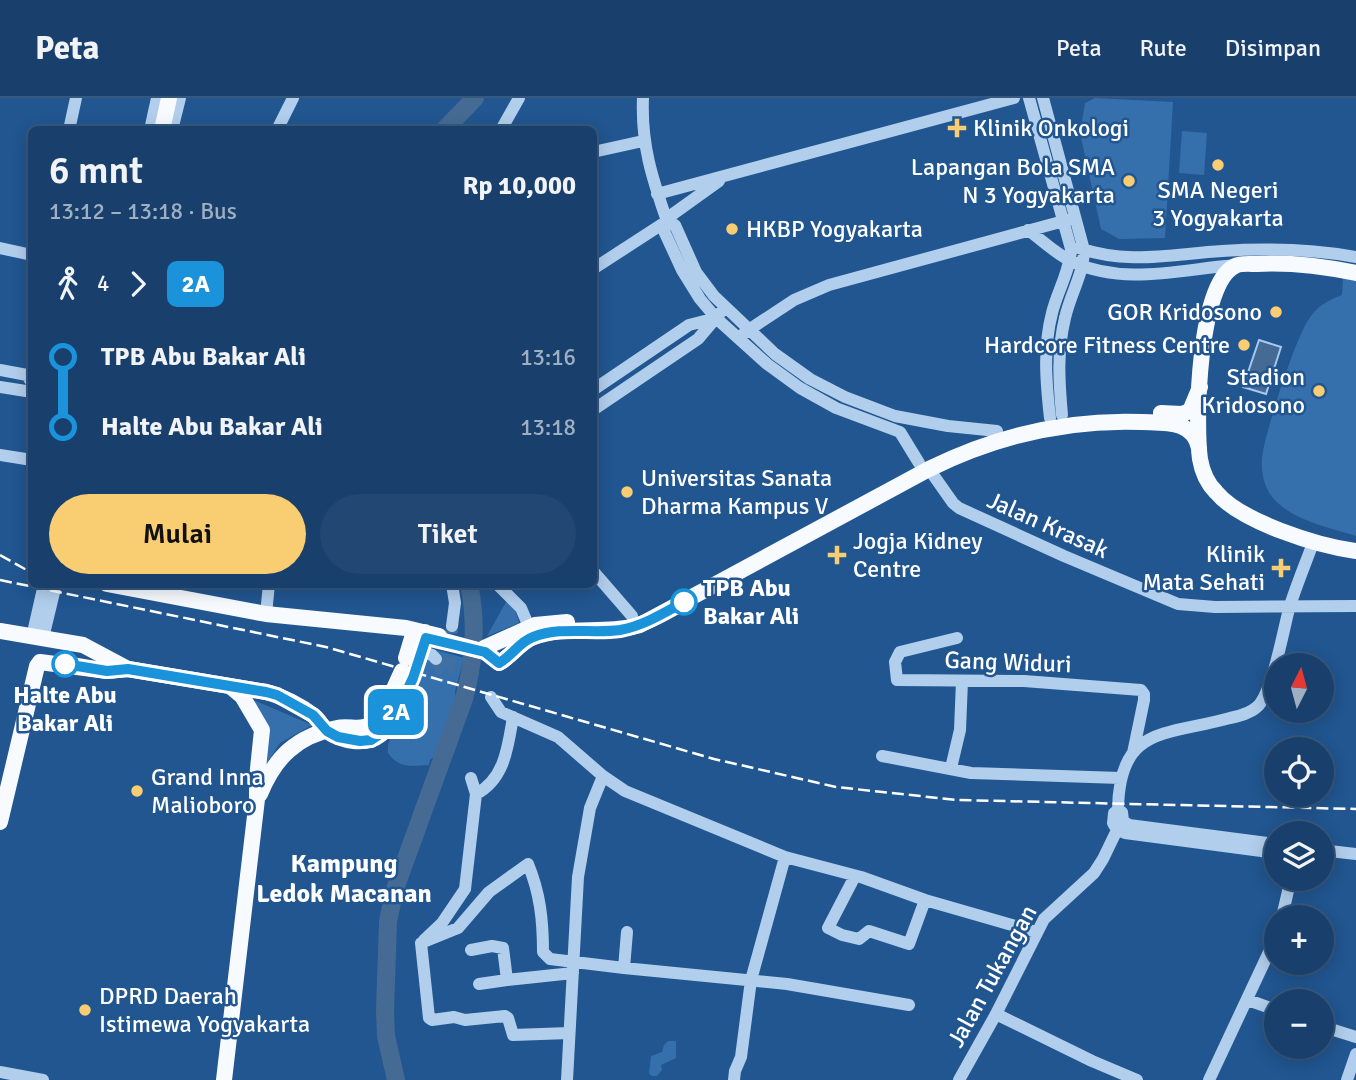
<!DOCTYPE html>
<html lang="id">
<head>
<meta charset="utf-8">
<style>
	:root { --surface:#19406c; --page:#224772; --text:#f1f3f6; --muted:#9fafc2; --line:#37597f; --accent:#f9cd72 }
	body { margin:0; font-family:Signika,sans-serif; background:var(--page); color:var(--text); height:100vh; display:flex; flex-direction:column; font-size:26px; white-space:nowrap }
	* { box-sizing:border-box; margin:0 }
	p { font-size:23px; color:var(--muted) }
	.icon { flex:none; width:38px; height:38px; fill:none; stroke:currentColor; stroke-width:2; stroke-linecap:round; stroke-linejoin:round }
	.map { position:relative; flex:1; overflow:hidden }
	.drawer { position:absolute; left:28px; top:28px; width:569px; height:462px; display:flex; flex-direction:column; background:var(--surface); border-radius:10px; box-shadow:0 4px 18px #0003,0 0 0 2px var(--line) }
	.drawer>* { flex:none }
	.badge { padding:0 14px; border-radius:10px; font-size:24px; line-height:46px }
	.needle { width:46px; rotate:6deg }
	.controls { position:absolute; left:1264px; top:555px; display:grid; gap:14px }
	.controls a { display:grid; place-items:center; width:70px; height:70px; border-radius:50%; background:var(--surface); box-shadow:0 4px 18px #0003,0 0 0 2px var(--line); font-size:35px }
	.map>.badge { position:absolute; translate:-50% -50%; box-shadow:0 0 0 4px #fff }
	.legs { display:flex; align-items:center; gap:10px; height:77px; padding:0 21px; font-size:23px }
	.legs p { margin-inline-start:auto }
	.overview { display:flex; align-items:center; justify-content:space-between; height:119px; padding:0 21px }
	h1 { font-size:38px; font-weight:600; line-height:52px }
	.action { display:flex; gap:14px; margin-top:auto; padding:14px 21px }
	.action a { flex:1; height:80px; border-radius:42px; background:var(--accent); color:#111; font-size:28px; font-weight:600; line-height:80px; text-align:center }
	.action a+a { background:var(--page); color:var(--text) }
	ul { padding:0 21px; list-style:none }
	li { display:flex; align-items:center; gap:24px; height:70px; font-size:26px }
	li i { display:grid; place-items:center; width:10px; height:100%; margin:0 9px; background:currentColor }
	li i::after { content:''; width:18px; height:18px; margin:-9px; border:5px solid; border-radius:50%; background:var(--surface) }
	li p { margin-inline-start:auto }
	li:first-child i { background:linear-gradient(#0000 50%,currentColor 0) }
	li:last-child i { background:linear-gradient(currentColor 50%,#0000 0) }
	header { display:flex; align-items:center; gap:42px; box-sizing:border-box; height:98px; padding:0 35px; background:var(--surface); border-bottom:2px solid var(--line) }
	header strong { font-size:33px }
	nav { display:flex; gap:38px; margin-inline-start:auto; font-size:24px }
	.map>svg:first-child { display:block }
</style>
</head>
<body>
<header>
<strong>Peta</strong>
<nav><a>Peta</a><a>Rute</a><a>Disimpan</a></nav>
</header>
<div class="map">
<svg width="1356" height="982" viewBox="0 0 1356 982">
	<rect width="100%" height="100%" fill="#215690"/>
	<path fill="#3570ad" d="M 1095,0 L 1173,4 L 1165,140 L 1119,141 L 1101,131 L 1080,35 L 1085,5 Z
		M 1182,33 L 1207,35 L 1204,77 L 1179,75 Z
		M 1343,180 L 1356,183 L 1356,438 C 1328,429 1288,422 1270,396 C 1263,385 1261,372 1262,360 C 1264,337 1297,234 1311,218 C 1319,207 1329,202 1342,197 Z
		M 509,503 L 514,508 L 519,525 L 487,538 L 506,504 Z
		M 433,551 L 464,560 L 455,593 L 456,601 L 436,657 L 430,662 L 429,667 C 412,668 399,671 388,655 C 385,640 409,605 417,591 C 424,579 423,559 433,551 Z
		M 249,600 L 312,627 L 280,645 L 265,668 Z
		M 668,943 L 676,943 L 676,960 L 661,967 L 662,972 L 657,978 L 652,978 L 649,976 L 651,958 L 662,954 L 664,947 Z"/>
	<path fill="#456b94" stroke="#a5c9ee" stroke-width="2" d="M 1259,242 L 1281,249 L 1266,296 L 1243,289 Z"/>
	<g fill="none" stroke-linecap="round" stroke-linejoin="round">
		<path stroke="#456b94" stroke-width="18" d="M 444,32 L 475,0
			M 396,982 L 386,938 L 385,913 L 388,823 L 395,791 L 464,601 C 474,565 477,524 469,486"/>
		<path stroke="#426fa1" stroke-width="12" stroke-dasharray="12 6" stroke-linecap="butt" d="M 436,561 L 441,571 L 449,570 L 452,528"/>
		<path stroke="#b1ceec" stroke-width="12" d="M 643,0 C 641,46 652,80 667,123 L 664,133 L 682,172 L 700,201 L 716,220 L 767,266 L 800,290 L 836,310 L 900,334 L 919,365
			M 1029,0 L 1071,151 C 1070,173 1057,194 1052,215 C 1043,250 1046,284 1050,320
			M 1043,0 L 1084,152 C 1084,175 1070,197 1065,220 C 1057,253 1059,284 1062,317
			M 69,32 L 76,0
			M 150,32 L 157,0
			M 172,32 L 180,0
			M 277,32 L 293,0
			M 501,32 L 519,0
			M 593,54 L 643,43
			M 657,96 L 1014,0
			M 666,121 L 719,83
			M 667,123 L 675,127 L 696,174 L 714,198 L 775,256 L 810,281 L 845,299 L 895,318 L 948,328 L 997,333
			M 1028,132 C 1043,143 1057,157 1073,164 C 1125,188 1182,171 1236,167
			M 0,150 L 32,157
			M 1079,150 C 1128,167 1172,156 1222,153 C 1268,150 1311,151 1356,159
			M 593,171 L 667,123
			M 744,235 L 794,202 L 829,187 L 1075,120
			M 0,272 L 27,277 L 32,285
			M 0,289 L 32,294
			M 593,292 L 689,227 L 716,220
			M 593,312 L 698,241 L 720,215
			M 0,357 L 32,362
			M 929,371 L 953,405 L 959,410 L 1064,458 L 1178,506 L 1215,509 L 1356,508
			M 593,473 L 632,518
			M 497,486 L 521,510 L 529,529
			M 266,516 L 269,486
			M 452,528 L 455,505 L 452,486
			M 32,539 L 44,486
			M 43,540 L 56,486
			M 957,540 L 900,554 L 895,564 L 897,582 L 1024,583 L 1141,592 L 1144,596 L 1144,602 L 1133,655
			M 421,553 L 432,557 L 436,561
			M 491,599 L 501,614 L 558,639 L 603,678 L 625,693 L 785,759 L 861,779 L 925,802 L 1036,834
			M 882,658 L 971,675 L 1120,680
			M 951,670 L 960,632 L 962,583
			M 471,680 L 476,696 C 505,681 508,648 513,619
			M 1118,712 L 1122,714 L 1123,723 L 1129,727 L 1276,746
			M 1117,732 L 1113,725 L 1114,715 L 1118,712 C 1119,627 1166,638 1230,620 C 1240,618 1252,615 1259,607 C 1273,590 1283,534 1289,511 C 1296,488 1305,467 1313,445
			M 1117,732 L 1125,735 L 1276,755
			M 1321,752 L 1356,756
			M 855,778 L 828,830 L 842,837 L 859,841 L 869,833 L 909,846 L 925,802
			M 1282,819 L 1291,780
			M 424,842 L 442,825 L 465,791 L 476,696
			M 421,845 L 458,830 L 489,794 L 528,766 C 540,795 543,822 543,854 L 550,861 L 624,870 L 787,886 L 909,907
			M 421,845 L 429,920 L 432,922 L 454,919 L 465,922 L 505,918 L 508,920 L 513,937 L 569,935
			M 471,852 L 492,848 L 503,850 L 507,882 L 573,875
			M 624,870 L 627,834
			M 479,886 L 507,882
			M 1248,902 L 1276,912
			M 996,916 L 1092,963 L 1137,982
			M 1321,928 L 1356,939
			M 0,974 L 43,982
			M 567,982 L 578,779 L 590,710 L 603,678
			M 734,982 L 735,973 L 741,959 L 751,882 L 785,759
			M 959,982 L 996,916 L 1044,821 L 1094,775 L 1103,761 L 1117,732
			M 1209,982 L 1276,839
			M 1347,982 L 1356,956"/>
		<path stroke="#f7faff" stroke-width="16" d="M 162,32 L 169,0
			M 1356,175 C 1322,168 1290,164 1256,166 C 1250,166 1240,165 1235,168 C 1198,185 1195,325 1200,361 C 1202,373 1207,385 1216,394 C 1241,424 1318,448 1356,453
			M 1161,315 L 1182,316 L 1190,313 L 1200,289
			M 107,486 L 266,516 L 406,530 L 439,538
			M 0,533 L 83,547 L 128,571
			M 484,550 L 535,527 L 567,524
			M 485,554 L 499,565 C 512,558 520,544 534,539 C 568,527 605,537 640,527 L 929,371 C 996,338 1068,321 1142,324 C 1165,325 1193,322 1199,350
			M 406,560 L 412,540 L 425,534
			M 418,563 L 426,539 L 437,541
			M 260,696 C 275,659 297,638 337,630 C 349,627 359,633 371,627 L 392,595 L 402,573
			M 0,724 L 37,568 L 40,564 L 107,573 L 128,571 L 266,594 C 282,598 301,608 314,618 C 320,623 323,630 328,634 C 341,643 366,648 380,637 C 393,627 408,592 414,576
			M 224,982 L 257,701 L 257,680 L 262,632 L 242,598 L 230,588"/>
		<path stroke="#fff" stroke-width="2.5" stroke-dasharray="12 5" stroke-linecap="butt" d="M 0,457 L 32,475
			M 0,482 L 326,549 L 714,661 L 836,689 L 957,702 L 1356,711"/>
		<path stroke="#f7faff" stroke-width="16" d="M 437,541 L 485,554"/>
	</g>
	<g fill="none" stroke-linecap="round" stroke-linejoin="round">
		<defs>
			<path id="line-1" d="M 65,566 L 107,573 L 128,571 L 266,594 L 277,597 L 313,617 L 327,633 L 338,639 L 360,643 L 371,642 L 383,634 L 403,601 L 413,580 L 426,540 L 485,554 L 499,565 C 512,558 519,544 533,539 C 561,528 591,536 620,532 C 643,528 664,515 684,504"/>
		</defs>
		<use href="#line-1" stroke="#fff" stroke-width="16"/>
		<use href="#line-1" stroke="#1a93db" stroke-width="10"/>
	</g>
	<g fill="#f9cd72" stroke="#215690" stroke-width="2.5">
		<path d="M953.5 19.5h7v7h7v7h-7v7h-7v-7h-7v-7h7z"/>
		<circle cx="1218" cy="67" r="7"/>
		<circle cx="1129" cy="83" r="7"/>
		<circle cx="732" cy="131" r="7"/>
		<circle cx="1276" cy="214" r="7"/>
		<circle cx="1244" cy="247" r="7"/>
		<circle cx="1319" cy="293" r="7"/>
		<circle cx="627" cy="394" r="7"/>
		<path d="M833.5 446.5h7v7h7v7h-7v7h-7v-7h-7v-7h7z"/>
		<path d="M1277.5 459.5h7v7h7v7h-7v7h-7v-7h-7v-7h7z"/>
		<circle cx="137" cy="693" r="7"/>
		<circle cx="85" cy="912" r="7"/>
	</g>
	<g fill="#fff" stroke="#1a93db" stroke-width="3.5">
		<circle cx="684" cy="504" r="12"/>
		<circle cx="65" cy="566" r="12"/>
	</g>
	<g text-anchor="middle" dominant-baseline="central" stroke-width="5" stroke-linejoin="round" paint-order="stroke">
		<g font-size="24" fill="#fff" stroke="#215690" text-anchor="start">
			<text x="973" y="30">Klinik Onkologi</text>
			<text x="1115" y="69" text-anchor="end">Lapangan Bola SMA<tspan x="1115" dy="28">N 3 Yogyakarta</tspan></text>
			<text x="1218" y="92" text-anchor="middle">SMA Negeri<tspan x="1218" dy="28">3 Yogyakarta</tspan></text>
			<text x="746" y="131">HKBP Yogyakarta</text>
			<text x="1262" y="214" text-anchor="end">GOR Kridosono</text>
			<text x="1230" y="247" text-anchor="end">Hardcore Fitness Centre</text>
			<text x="1305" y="279" text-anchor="end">Stadion<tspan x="1305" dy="28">Kridosono</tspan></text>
			<text x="641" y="380">Universitas Sanata<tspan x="641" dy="28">Dharma Kampus V</tspan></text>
			<text x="853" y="443">Jogja Kidney<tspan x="853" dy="28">Centre</tspan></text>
			<text x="1265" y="456" text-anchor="end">Klinik<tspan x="1265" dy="28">Mata Sehati</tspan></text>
			<text x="151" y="679">Grand Inna<tspan x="151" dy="28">Malioboro</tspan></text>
			<text x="99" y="898">DPRD Daerah<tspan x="99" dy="28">Istimewa Yogyakarta</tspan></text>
		</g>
		<g font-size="24" fill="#fff" stroke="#215690">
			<text transform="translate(1048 427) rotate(24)">Jalan Krasak</text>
			<text transform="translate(1008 564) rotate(2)">Gang Widuri</text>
			<text transform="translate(992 878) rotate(-61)">Jalan Tukangan</text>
		</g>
		<g font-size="24" font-weight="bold" fill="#fff" stroke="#215690" text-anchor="start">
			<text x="703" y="490">TPB Abu<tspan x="703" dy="28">Bakar Ali</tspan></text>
			<text x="65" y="597" text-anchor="middle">Halte Abu<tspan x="65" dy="28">Bakar Ali</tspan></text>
		</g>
		<g font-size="26" font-weight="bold" fill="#fff" stroke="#215690">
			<text x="344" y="766">Kampung<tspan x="344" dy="30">Ledok Macanan</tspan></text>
		</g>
	</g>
</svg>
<div class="controls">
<a><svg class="needle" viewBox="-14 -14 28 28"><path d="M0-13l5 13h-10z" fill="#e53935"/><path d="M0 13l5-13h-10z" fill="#9fafc2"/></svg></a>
<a><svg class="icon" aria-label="locate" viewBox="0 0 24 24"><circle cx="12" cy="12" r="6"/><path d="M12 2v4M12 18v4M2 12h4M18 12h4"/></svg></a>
<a><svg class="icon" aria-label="layers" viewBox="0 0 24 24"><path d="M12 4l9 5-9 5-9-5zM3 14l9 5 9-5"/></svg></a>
<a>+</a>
<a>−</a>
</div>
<b class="badge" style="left:396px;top:614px;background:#1a93db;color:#fff">2A</b>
<section class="drawer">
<div class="overview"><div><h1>6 mnt</h1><p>13:12 – 13:18 · Bus</p></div><b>Rp 10,000</b></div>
<div class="legs"><svg class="icon" aria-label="walk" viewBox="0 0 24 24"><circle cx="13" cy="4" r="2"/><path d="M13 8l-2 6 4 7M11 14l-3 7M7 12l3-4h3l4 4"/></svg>4<svg class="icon" aria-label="forward" viewBox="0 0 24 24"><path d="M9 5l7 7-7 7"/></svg><b class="badge" style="background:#1a93db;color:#fff">2A</b></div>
<ul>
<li><i style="color:#1a93db"></i><b>TPB Abu Bakar Ali</b><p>13:16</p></li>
<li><i style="color:#1a93db"></i><b>Halte Abu Bakar Ali</b><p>13:18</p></li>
</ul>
<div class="action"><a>Mulai</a><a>Tiket</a></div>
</section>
</div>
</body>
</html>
